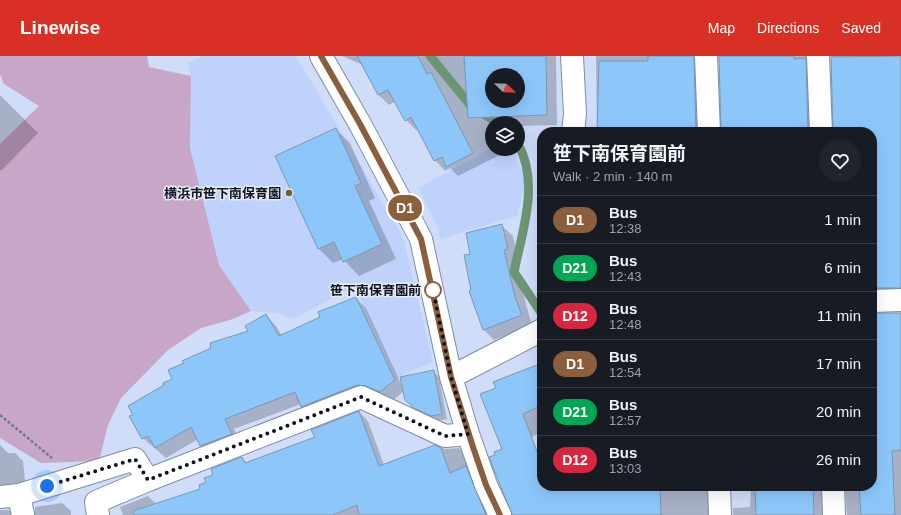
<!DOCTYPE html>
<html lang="en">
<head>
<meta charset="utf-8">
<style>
	:root { --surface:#171b24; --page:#20242c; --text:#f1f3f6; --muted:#9ea1a6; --line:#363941; --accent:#d93025 }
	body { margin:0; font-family:Helvetica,"Noto Sans JP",sans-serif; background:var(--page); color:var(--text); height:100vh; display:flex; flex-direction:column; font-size:15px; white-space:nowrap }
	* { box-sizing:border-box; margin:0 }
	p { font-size:13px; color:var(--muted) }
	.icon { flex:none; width:22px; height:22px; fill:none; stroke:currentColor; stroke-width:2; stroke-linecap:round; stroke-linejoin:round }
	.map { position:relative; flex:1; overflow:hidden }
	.sheet { position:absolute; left:537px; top:71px; width:340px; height:364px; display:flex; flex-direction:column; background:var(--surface); border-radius:16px; box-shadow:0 4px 16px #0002 }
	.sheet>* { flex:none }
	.badge { padding:0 8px; border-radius:13px; font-size:14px; line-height:26px }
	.needle { width:26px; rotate:113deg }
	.controls { position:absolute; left:485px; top:12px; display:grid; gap:8px }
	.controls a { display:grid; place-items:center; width:40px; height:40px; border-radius:50%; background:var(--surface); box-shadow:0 4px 16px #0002; font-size:20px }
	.you { position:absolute; width:20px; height:20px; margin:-10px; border:3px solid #fff; border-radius:50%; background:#1a73e8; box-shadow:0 0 0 6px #1a73e833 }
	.map>.badge { position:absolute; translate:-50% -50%; box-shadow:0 0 0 2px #fff }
	.round { display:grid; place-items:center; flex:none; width:42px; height:42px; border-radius:21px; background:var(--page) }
	.summary { display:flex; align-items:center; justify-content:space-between; height:68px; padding:0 16px }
	h1 { font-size:19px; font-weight:700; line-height:30px }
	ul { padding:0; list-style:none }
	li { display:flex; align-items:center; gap:12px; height:48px; padding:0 16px; border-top:1px solid var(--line) }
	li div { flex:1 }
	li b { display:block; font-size:15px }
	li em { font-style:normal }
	li .badge { min-width:44px; font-weight:700; text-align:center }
	header { display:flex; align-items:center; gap:24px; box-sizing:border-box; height:56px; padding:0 20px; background:var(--accent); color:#fff }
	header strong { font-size:19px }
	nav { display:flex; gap:22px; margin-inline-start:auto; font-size:14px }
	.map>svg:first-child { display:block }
</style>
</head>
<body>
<header>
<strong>Linewise</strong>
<nav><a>Map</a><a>Directions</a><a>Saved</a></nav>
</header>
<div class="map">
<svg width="901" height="459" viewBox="0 0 901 459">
	<rect width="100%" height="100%" fill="#d0ddf9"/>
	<path fill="#bfd2fb" d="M 202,0 L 296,0 L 403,181 L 433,306 L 396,322 L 355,230 L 294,263 L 276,257 L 251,255 L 219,209 L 190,92 L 191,21 L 188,7 Z
		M 492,92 L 513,93 L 526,126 L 517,160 L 440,183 L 438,172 L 418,132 Z"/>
	<path fill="#c8a6c8" d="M 0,0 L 147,0 L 149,11 L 191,20 L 190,92 L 219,209 L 251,255 L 233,263 L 201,272 L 168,294 L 121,342 L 108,369 L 99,405 L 41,407 L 0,382 L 0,88 L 39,50 L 4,28 L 0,18 Z"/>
	<path fill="#0003" fill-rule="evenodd" d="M 342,0 L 556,0 L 557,69 L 518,70 L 518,67 L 492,67 L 492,71 L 486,71 L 492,83 L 492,93 L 497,93 L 500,99 L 458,120 L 450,112 L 445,115 L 435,104 L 419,73 L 416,74 L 406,64 L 396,45 L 389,49 L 379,39 L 363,9 ZM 492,19 L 518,19 L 518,45 L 492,45 Z
		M 596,0 L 710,0 L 706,76 L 597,76 Z
		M 719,0 L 822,0 L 818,76 L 722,76 Z
		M 831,0 L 901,0 L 901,237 L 872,237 L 872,76 L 834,76 Z
		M 0,39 L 38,77 L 1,115 L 0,113 Z
		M 335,73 L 350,87 L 375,142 L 369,145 L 396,203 L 359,220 L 343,203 L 333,207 L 319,193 Z
		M 502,170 L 513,180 L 518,204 L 514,204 L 532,270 L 494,284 L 483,273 L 473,235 L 472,199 Z
		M 356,242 L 366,252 L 402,330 L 433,315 L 439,321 L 447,363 L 437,365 L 421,357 L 412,349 L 404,335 L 391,346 L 313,361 L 301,348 L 234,373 L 241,388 L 211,400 L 201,390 L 198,383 L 166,402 L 143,382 L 134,359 L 173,324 L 249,276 L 266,259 L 276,270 L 282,280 L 322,262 Z
		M 901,268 L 901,459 L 847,459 L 845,430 L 872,430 L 872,269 Z
		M 542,306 L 542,376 L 509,392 L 497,333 Z
		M 359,356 L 368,365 L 384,409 L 435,390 L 446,393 L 459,392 L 468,402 L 471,408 L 451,418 L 467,416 L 477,425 L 491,459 L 123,459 L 120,451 L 148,440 L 156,448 L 201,433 L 214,419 L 242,402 L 247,407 L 316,382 Z
		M 0,389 L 8,397 L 15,397 L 23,405 L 26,434 L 0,440 Z
		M 542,401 L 542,430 L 709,430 L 713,459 L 512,459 L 494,410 Z
		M 751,430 L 836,430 L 831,459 L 733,459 L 733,452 L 750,451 Z
		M 62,447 L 71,455 L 71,459 L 35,459 L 35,451 Z
		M 0,454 L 9,454 L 14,459 L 0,459 Z"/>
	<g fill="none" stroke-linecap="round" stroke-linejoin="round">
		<path stroke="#6c9574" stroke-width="9" d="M 430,0 L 471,50 L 498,67
			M 518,88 C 540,127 522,176 514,216 L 542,258"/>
	</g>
	<path fill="#8dc7fa" stroke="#7a97b1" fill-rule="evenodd" d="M 357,0 L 418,0 L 427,18 L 431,16 L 473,97 L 446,111 L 442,101 L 434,105 L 411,61 L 405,65 L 388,34 L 378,39 Z
		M 464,0 L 546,0 L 547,59 L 468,62 ZM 492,19 L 518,19 L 518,45 L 492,45 Z
		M 648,0 L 694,0 L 696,76 L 597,76 L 599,5 L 648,5 Z
		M 719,0 L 794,0 L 794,3 L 806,2 L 808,76 L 721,76 Z
		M 901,0 L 901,232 L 872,232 L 872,76 L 833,76 L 831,1 Z
		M 336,72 L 361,127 L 355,130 L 382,188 L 343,206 L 334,186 L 318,193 L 275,100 Z
		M 502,168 L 508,193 L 504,194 L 515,241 L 522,259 L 483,274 L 469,235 L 471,234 L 464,199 L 470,198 L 466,177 Z
		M 356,241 L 395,324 L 380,336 L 366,330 L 357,329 L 301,351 L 295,336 L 225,363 L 232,378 L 200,390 L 191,371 L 155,392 L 148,380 L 142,383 L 129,360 L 133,359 L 128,350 L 164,329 L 163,327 L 172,323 L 168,314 L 184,307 L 182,305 L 211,292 L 210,287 L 248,275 L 245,270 L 266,258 L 279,280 L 320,261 L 318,256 Z
		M 872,257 L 901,257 L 901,394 L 892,395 L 895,459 L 861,459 L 859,430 L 872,430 Z
		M 542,307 L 542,349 L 523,358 L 542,409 L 542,430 L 660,430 L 661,459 L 512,459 L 489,401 L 495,399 L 494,396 L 502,393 L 480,338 L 496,332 L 493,326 Z
		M 434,314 L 442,358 L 431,360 L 414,352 L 405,344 L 400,321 Z
		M 359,355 L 379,410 L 435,389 L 441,392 L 450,417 L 466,410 L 486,459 L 359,459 L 357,449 L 333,459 L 134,459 L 133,455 L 200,433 L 199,429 L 206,426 L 204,422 L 213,419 L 211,413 L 242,401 L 245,407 L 315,381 L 311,374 Z
		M 755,430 L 813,430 L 814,459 L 756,459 Z"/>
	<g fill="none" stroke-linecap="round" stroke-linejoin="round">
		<defs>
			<path id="minor" d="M 321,0 L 360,68 L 421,183 L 451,321 L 468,378 L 486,429 L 500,459
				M 572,0 L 575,58 L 573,76
				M 706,0 L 709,76
				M 818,0 L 821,76
				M 872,245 L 901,244
				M 451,321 L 542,274
				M 719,430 L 720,459
				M 833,430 L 834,459
				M 19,439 L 23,459
				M 0,441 L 19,439 L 135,403 L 148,424 L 361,341 L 445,380 L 468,378
				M 98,459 L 96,446 L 148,424"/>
		</defs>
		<use href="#minor" stroke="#7c8baa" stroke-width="24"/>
		<path stroke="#717a8e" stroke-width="2.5" stroke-dasharray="3 2" stroke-linecap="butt" d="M 0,359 L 52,402"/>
		<use href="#minor" stroke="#fff" stroke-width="22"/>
	</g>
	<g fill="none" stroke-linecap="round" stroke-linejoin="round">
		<defs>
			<path id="line" d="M 321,0 L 360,68 L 421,183 L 451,321 L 473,391 L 486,429 L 500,459"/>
		</defs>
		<use href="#line" stroke="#fff" stroke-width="9"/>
		<use href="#line" stroke="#8b5e3c" stroke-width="6"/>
		<path stroke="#0e131f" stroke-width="4" stroke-dasharray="0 7.2" d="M 47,430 L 135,403 L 148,424 L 361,341 L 445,380 L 468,378 L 451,321 L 433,234"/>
	</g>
	<circle fill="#735e2d" stroke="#e4eaf8" stroke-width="1.5" cx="289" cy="137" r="4"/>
	<circle fill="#fff" stroke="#8b5e3c" stroke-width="2" cx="433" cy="234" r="8"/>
	<g text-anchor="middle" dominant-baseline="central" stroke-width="3" stroke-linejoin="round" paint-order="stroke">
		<g font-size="13" font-weight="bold" fill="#0e131f" stroke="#e4eaf8" text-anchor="end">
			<text x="281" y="137">横浜市笹下南保育園</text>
		</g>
		<g font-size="13" font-weight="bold" fill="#0e131f" stroke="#e4eaf8" text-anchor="end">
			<text x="421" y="234">笹下南保育園前</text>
		</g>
	</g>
</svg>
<div class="controls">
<a><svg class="needle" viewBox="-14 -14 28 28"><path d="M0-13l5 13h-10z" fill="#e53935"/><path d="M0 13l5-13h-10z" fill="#9ea1a6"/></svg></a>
<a><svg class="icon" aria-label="layers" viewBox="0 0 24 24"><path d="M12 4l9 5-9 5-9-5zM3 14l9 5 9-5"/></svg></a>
</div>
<div class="you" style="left:47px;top:430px"></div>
<b class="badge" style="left:405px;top:152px;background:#8b5e3c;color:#fff">D1</b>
<section class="sheet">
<div class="summary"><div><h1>笹下南保育園前</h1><p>Walk · 2 min · 140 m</p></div><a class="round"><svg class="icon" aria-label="heart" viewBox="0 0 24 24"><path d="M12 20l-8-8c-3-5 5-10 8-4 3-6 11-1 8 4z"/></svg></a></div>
<ul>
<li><span class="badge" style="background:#8b5e3c;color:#fff">D1</span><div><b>Bus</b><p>12:38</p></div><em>1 min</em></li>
<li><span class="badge" style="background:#00a651;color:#fff">D21</span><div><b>Bus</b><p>12:43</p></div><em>6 min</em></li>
<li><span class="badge" style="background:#d7263d;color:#fff">D12</span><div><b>Bus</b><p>12:48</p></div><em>11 min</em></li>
<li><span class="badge" style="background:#8b5e3c;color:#fff">D1</span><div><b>Bus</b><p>12:54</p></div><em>17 min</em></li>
<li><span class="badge" style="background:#00a651;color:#fff">D21</span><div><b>Bus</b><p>12:57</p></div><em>20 min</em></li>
<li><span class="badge" style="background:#d7263d;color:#fff">D12</span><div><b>Bus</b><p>13:03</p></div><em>26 min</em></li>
</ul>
</section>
</div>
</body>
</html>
